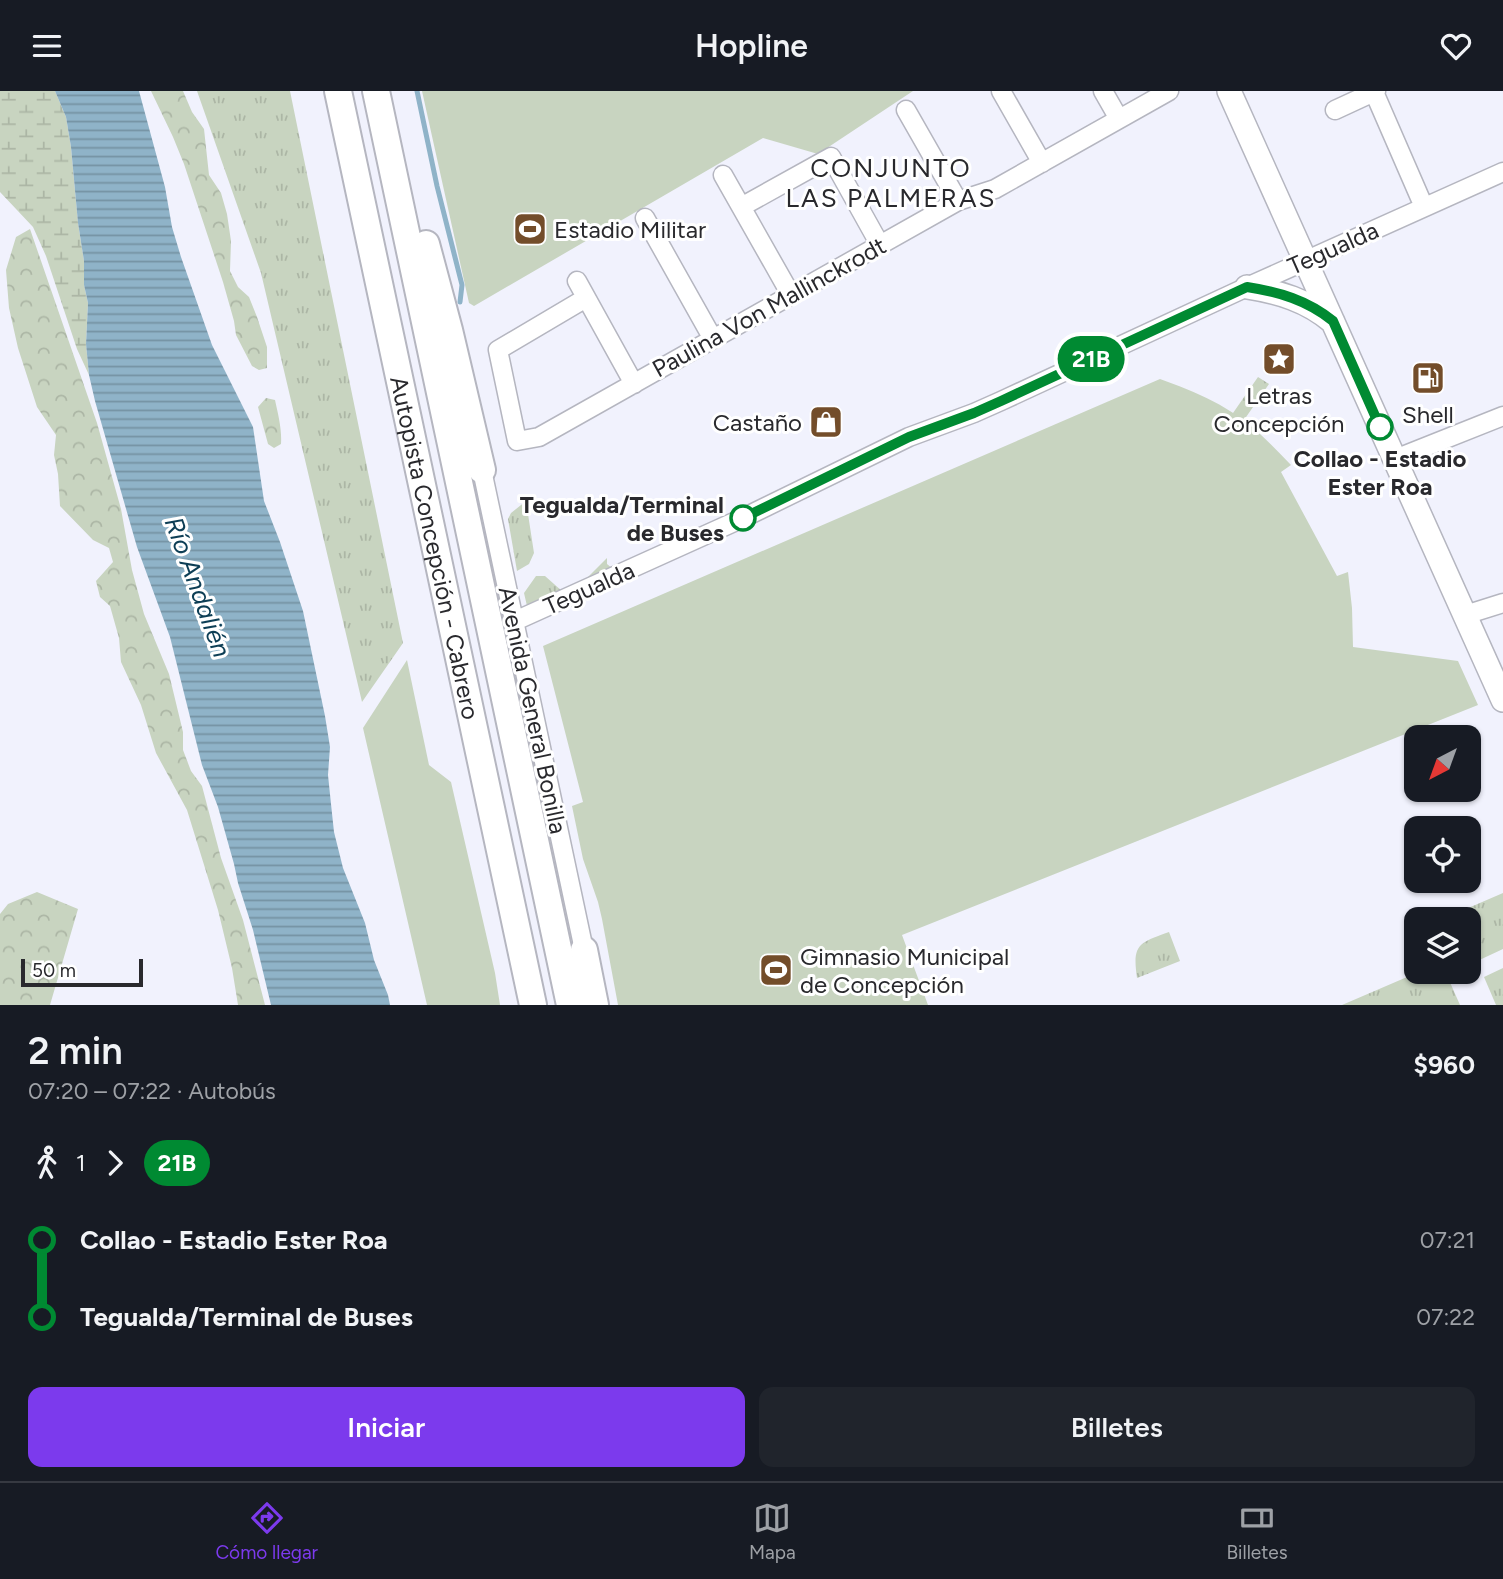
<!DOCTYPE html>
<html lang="es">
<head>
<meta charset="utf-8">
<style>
	:root { --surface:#171b24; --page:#20242c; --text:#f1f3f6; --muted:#9ea1a6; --line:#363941; --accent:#7c3aed }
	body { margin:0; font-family:Figtree,sans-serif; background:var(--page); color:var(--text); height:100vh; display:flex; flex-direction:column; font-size:26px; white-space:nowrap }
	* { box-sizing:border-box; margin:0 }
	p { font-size:23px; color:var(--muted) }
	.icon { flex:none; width:38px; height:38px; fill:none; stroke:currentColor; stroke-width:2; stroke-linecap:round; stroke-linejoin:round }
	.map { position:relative; height:914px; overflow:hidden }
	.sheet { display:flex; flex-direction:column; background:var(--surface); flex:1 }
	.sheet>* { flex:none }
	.badge { padding:0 14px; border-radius:23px; font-size:24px; line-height:46px }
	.needle { width:46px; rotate:221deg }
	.controls { position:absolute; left:1404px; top:634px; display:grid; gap:14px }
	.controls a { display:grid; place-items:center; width:77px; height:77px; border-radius:14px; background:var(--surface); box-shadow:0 2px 5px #0004; font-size:35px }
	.scale { position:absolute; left:21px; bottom:18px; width:122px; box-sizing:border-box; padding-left:7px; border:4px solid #29292d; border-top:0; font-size:19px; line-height:24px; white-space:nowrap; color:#29292d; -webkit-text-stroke:5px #fff; paint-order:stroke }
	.map>.badge { position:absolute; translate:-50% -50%; box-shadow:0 0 0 4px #fff }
	.legs { display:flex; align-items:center; gap:10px; height:77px; padding:0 28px; font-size:23px }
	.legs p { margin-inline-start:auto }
	.headline { display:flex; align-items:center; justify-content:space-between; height:119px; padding:0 28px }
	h1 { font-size:38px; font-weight:600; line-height:52px }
	.primary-button { display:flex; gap:14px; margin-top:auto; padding:14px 28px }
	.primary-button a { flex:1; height:80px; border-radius:14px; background:var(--accent); color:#fff; font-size:28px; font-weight:600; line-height:80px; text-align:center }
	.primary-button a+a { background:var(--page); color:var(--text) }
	ul { padding:0 28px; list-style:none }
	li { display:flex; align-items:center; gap:24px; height:77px; font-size:26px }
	li i { display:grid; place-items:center; width:10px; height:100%; margin:0 9px; background:currentColor }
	li i::after { content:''; width:18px; height:18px; margin:-9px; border:5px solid; border-radius:50%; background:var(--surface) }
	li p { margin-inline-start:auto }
	li:first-child i { background:linear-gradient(#0000 50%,currentColor 0) }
	li:last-child i { background:linear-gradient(currentColor 50%,#0000 0) }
	header { display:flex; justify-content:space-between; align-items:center; height:91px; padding:0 28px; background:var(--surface); font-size:32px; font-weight:600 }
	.tab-bar { display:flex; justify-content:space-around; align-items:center; height:98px; border-top:2px solid var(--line); background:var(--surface); font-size:19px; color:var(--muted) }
	.tab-bar a { display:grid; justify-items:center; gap:4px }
	.tab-bar .on { color:var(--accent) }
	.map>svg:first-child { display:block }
</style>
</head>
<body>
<header><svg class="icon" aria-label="menu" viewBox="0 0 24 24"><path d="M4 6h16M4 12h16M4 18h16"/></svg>Hopline<svg class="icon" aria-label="heart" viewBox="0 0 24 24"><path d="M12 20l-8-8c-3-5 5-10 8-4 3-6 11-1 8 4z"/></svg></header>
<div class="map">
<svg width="1503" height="914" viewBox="0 0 1503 914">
	<defs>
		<pattern id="grass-tufts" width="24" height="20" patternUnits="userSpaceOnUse" patternTransform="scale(1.75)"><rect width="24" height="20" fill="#c8d4c0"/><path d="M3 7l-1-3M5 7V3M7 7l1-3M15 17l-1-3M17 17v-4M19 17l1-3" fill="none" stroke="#acb6a5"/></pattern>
		<pattern id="forest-crowns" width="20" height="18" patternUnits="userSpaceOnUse" patternTransform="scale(1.75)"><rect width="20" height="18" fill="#c8d4c0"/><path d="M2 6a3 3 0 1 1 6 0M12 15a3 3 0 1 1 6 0" fill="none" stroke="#acb6a5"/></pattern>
		<pattern id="wetland-marsh" width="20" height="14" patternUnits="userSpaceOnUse" patternTransform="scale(1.75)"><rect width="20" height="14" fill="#c8d4c0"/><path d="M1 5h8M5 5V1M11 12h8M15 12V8" fill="none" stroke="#acb6a5"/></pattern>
		<pattern id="water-rules" width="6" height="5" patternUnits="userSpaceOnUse" patternTransform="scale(1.75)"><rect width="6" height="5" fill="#8fb3c8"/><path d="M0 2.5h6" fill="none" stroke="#7592a3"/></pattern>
	</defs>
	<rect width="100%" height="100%" fill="#f1f2fd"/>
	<path fill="url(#grass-tufts)" d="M 197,0 L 290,0 L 403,552 L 362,611 L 261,182 Z
		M 1258,286 L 1269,293 L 1219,365 L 1208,358 Z
		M 526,410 L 534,462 L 529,473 L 517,480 L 508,428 L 511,422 Z
		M 611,463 L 607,467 L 607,473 L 613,478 L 618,477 L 536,518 L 527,515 L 524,502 L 536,485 L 545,485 L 563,501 L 587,490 L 586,488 Z
		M 1503,802 L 1503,858 L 1473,872 L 1468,861 L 1468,828 L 1454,828 L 1452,824 Z
		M 1169,841 L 1180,870 L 1137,887 C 1132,853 1139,852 1169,841 Z
		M 1503,877 L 1503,914 L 1496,914 L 1484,886 Z
		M 1421,880 L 1445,880 L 1460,914 L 1342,914 Z"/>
	<path fill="url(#forest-crowns)" d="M 151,0 L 183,0 L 192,21 L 204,38 L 209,84 L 221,102 L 227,123 L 231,150 L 230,180 L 238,196 L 249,206 L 257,226 L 267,256 L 267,277 L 259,279 L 252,275 L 236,244 L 234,230 L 223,191 L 184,73 L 173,46 Z
		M 30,138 L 97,332 L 121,418 L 132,479 L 144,523 L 169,583 L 183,641 L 183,659 L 191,680 L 202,695 L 221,767 L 243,829 L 265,914 L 238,914 L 232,877 L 218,819 L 187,719 L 156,662 L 141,614 L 121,571 L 119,547 L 110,515 L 100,506 L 96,490 L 113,471 L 109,457 L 93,449 L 60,415 L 58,383 L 54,364 L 56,344 L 37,316 L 18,257 L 9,217 L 6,179 L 16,146 Z
		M 266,307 L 275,309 C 278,323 282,338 281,353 L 274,357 L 268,353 L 258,316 Z
		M 37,801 L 78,818 L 50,914 L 0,914 L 0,823 L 8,813 Z"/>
	<path fill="url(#wetland-marsh)" d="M 0,0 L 55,0 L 66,26 L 71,56 L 78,132 L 84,170 L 84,194 L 88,212 L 86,253 L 89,284 L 77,258 L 46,165 L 33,136 L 0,101 Z"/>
	<path fill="#c8d4c0" d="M 422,0 L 913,0 L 818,63 L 763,47 L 474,215 L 469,212 Z
		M 1160,288 C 1196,301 1232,316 1260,343 C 1271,353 1281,364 1291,374 L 1281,381 L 1337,485 L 1348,481 L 1352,517 L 1353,556 L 1458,570 L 1478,614 L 902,844 L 928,914 L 618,914 L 602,828 L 598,811 L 583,768 L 572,715 L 583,711 L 543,555 Z
		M 407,569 L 429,674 L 451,691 L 495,882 L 500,914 L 427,914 L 363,637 Z"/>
	<path fill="url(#water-rules)" d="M 55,0 L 139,0 L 165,96 L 172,136 L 181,166 L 212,254 L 253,336 L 264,410 L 280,451 L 303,520 L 325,625 L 330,656 L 328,684 L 331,713 L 334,741 L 343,777 L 365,832 L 374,869 L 388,904 L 390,914 L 271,914 L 253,839 L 238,792 L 234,773 L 218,716 L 202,674 L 170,546 L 137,456 L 95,310 L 89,284 L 86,253 L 88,212 L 84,194 L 84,170 L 78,132 L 71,56 L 66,26 Z"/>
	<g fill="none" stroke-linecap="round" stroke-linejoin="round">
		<path stroke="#8fb3c8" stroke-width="5" d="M 417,0 L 437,95 L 462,194 L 460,211"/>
		<defs>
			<path id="minor" d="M 1001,0 L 1042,72
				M 1103,0 L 1119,28
				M 1374,1 L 1424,116
				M 906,19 L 958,110
				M 1335,19 L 1376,0
				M 723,84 L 791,204
				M 741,116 L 831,66 L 880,154
				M 645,127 L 713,248
				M 577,190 L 634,293
				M 586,207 L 498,259 L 517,350 L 539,346 L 958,110 L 995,98 L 1169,0
				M 1395,368 L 1503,325
				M 482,379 L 584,859
				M 1465,524 L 1503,512
				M 515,530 L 743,427 L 909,346 L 974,322 L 1001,310 L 1247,196 L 1503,81"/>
			<path id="major" d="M 1229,0 L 1503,609
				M 1247,196 C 1279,201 1307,209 1333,231"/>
			<g id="highway">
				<path id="s1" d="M 338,0 L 533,914"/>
				<path d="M 376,0 L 570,914"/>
				<path d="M 426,153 L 449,239 L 482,379"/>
				<path d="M 584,859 L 595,914"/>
			</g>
		</defs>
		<use href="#minor" stroke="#b5b6c0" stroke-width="21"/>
		<use href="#major" stroke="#b5b6c0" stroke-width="26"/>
		<use href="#highway" stroke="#b5b6c0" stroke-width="30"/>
		<use href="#minor" stroke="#fff" stroke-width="18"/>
		<use href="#major" stroke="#fff" stroke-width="23"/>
		<use href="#highway" stroke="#fff" stroke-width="26"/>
	</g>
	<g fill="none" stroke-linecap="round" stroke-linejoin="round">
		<defs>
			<path id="line-1" d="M 743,427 L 909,346 L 974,322 L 1001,310 L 1247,196 C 1279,201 1307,209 1333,230 L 1380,336"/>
		</defs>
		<use href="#line-1" stroke="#fff" stroke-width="16"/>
		<use href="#line-1" stroke="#008a32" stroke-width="10"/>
	</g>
	<defs>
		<symbol id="stadium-square" viewBox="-11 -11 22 22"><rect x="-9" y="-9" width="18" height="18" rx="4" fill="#734d2a" stroke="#fff"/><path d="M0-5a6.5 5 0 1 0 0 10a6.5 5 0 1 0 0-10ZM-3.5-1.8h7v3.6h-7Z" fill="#fff"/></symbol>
		<symbol id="sight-square" viewBox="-11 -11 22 22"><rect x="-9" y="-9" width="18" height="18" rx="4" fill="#734d2a" stroke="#fff"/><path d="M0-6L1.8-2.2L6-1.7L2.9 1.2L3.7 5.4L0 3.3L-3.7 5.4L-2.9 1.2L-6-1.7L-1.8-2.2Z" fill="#fff"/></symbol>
		<symbol id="fuel-square" viewBox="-11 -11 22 22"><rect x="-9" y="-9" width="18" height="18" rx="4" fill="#734d2a" stroke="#fff"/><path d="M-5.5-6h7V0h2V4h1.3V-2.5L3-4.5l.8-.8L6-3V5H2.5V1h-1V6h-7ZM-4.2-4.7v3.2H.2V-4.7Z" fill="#fff"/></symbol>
		<symbol id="shop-square" viewBox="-11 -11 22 22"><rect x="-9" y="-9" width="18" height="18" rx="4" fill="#734d2a" stroke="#fff"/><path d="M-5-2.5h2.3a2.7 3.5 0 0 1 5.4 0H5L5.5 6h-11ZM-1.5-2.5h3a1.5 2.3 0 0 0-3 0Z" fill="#fff"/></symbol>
	</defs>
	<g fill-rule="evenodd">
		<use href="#stadium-square" x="511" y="119" width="38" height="38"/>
		<use href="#sight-square" x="1260" y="249" width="38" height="38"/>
		<use href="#fuel-square" x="1409" y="268" width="38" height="38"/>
		<use href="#shop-square" x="807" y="312" width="38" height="38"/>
		<use href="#stadium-square" x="757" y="860" width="38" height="38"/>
	</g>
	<g fill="#fff" stroke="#008a32" stroke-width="3.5">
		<circle cx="1380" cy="336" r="12"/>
		<circle cx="743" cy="427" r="12"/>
	</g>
	<g text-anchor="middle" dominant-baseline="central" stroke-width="6" stroke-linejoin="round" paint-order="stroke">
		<g font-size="24" fill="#29292d" stroke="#fff" text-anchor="start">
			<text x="554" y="138">Estadio Militar</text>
			<text x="1279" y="304" text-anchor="middle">Letras<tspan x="1279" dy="28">Concepción</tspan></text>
			<text x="1428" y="323" text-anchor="middle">Shell</text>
			<text x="802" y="331" text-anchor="end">Castaño</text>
			<text x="800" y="865">Gimnasio Municipal<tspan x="800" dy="28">de Concepción</tspan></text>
		</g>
		<g font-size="24" fill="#29292d" stroke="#fff">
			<text transform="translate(1333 157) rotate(-24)">Tegualda</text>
			<text transform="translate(769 216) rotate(-29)">Paulina Von Mallinckrodt</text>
			<text stroke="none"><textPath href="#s1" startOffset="467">Autopista Concepción - Cabrero</textPath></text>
			<text transform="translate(589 497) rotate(-24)">Tegualda</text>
			<text transform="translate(533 619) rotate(78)">Avenida General Bonilla</text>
		</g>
		<g font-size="24" font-weight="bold" fill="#29292d" stroke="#fff">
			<text x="1380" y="367">Collao - Estadio<tspan x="1380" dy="28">Ester Roa</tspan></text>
			<text x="724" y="413" text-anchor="end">Tegualda/Terminal<tspan x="724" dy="28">de Buses</tspan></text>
		</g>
		<g font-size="26" letter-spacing="2" fill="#29292d" stroke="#fff">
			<text x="891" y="77">CONJUNTO<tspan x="891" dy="30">LAS PALMERAS</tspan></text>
		</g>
		<g font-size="26" font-style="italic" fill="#0d3e55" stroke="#fff">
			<text transform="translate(198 496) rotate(70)">Río Andalién</text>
		</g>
	</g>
</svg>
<div class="controls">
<a><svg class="needle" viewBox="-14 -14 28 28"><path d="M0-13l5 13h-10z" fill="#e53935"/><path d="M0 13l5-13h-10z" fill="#9ea1a6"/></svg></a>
<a><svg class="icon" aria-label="locate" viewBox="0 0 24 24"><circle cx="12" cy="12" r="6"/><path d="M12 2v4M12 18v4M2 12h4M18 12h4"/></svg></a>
<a><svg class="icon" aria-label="layers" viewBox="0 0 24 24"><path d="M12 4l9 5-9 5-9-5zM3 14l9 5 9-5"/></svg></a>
</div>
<div class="scale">50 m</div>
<b class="badge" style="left:1091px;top:268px;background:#008a32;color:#fff">21B</b>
</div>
<section class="sheet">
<div class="headline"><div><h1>2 min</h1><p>07:20 – 07:22 · Autobús</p></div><b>$960</b></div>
<div class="legs"><svg class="icon" aria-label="walk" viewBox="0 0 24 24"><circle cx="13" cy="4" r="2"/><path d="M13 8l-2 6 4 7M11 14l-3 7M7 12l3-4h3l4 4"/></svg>1<svg class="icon" aria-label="forward" viewBox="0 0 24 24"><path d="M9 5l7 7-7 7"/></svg><b class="badge" style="background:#008a32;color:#fff">21B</b></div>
<ul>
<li><i style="color:#008a32"></i><b>Collao - Estadio Ester Roa</b><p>07:21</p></li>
<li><i style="color:#008a32"></i><b>Tegualda/Terminal de Buses</b><p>07:22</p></li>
</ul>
<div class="primary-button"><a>Iniciar</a><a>Billetes</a></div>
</section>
<nav class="tab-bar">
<a class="on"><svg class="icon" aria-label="directions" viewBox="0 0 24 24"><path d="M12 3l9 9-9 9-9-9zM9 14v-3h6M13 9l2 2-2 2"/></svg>Cómo llegar</a>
<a><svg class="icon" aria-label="map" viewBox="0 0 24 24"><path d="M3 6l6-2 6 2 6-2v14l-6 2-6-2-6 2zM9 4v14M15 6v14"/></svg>Mapa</a>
<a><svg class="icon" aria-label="tickets" viewBox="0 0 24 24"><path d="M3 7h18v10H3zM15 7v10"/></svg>Billetes</a>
</nav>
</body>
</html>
